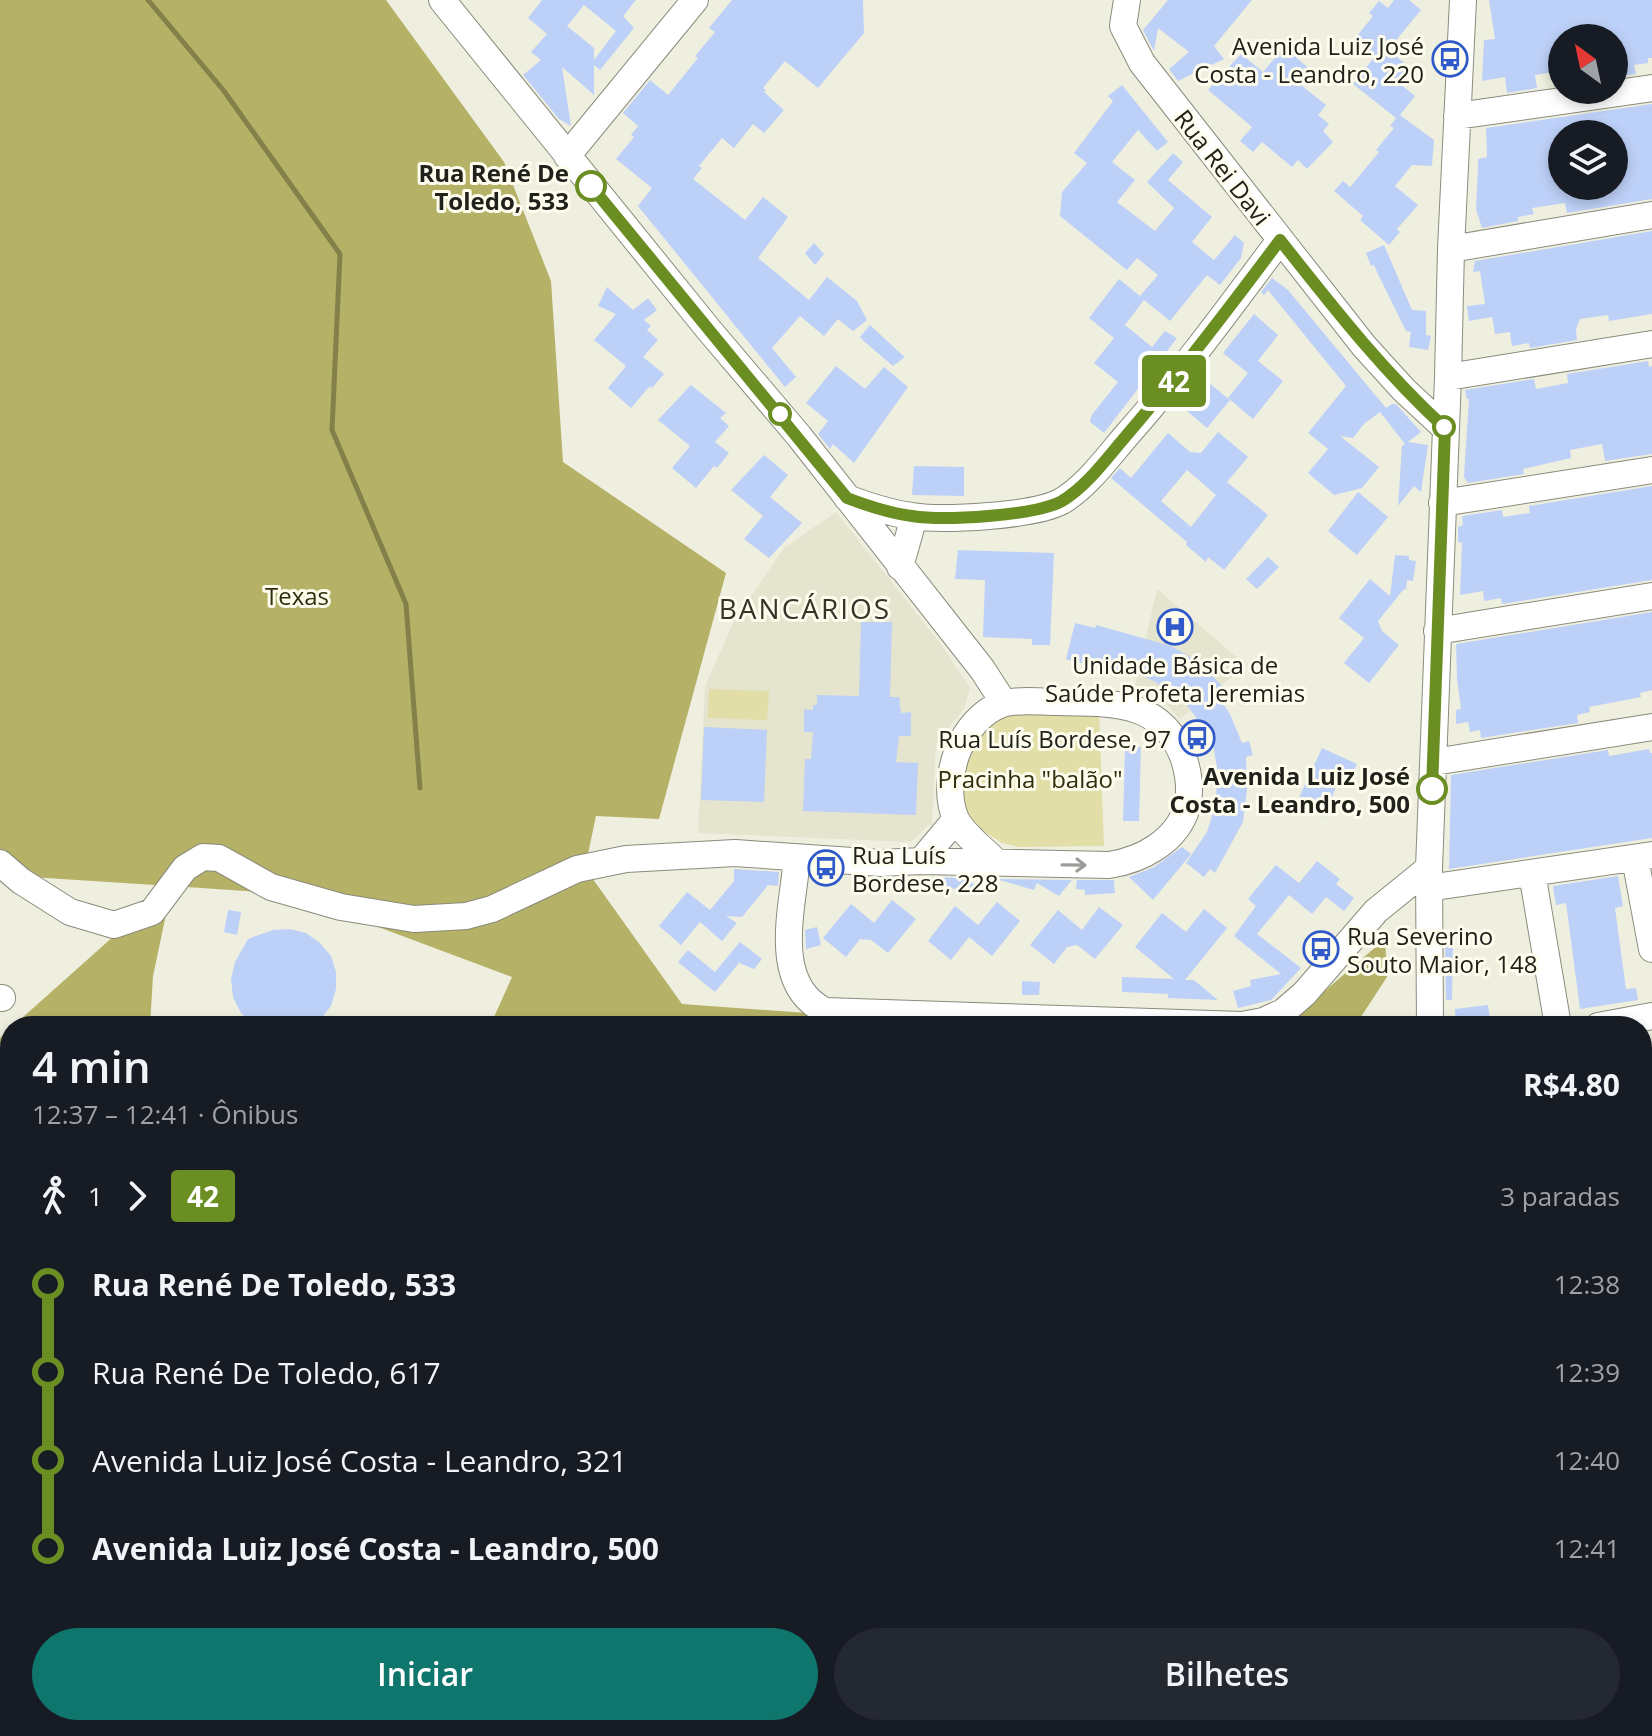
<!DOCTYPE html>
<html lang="pt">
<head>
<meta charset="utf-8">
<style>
	:root { --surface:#171b24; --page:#242831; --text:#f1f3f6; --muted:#9ea1a6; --accent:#0f766e }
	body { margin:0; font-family:"Open Sans",sans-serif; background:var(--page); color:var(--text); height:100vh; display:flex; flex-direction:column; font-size:30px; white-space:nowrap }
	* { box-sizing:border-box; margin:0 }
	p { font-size:26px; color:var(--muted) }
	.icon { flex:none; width:44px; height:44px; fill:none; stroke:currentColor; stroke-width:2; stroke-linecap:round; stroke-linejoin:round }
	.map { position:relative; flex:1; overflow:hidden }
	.side { position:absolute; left:0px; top:1016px; width:1652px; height:720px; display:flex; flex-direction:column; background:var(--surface); border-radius:32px 32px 0 0; box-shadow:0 4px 12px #0003 }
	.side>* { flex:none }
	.badge { padding:0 16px; border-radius:6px; font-size:28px; line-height:52px }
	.needle { width:52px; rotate:327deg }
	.tools { position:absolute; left:1548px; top:24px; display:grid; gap:16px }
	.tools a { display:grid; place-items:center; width:80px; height:80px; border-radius:50%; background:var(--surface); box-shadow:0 4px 12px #0003; font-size:40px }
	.map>.badge { position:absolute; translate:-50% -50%; box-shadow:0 0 0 4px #fff }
	.legs { display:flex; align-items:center; gap:12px; height:88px; padding:0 32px; font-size:26px }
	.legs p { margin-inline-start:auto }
	.overview { display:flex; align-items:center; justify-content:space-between; height:136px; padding:0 32px }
	h1 { font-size:44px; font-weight:600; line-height:60px }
	.button { display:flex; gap:16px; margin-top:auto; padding:16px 32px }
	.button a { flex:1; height:92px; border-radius:48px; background:var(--accent); color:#fff; font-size:32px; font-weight:600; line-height:92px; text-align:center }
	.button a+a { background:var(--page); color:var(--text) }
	ul { padding:0 32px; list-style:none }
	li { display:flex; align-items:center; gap:28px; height:88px; font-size:30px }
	li i { display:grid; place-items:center; width:12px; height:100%; margin:0 10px; background:currentColor }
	li i::after { content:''; width:20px; height:20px; margin:-10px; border:6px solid; border-radius:50%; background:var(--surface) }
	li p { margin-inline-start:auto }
	li:first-child i { background:linear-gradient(#0000 50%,currentColor 0) }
	li:last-child i { background:linear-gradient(currentColor 50%,#0000 0) }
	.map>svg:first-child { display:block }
</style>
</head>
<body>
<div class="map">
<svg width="1652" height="1736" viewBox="0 0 1652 1736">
	<rect width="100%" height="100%" fill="#efefe0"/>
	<path fill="#e5e4ce" d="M 836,512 L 940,643 L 970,688 L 965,707 L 936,744 L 932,825 L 928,825 L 911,842 L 698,833 L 705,686 L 734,621 L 784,548 Z
		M 1157,589 L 1246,665 L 1180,719 L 1162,700 L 1149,692 L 1134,690 Z
		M 1652,1037 L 1652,1274 L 1642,1276 L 1642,1039 Z
		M 10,1487 L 10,1726 L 859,1726 L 858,1736 L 0,1736 L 0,1490 Z"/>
	<path fill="#e1dea8" d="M 709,689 L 769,691 L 767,720 L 708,718 Z
		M 1008,710 L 1099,710 L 1104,846 L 1019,847 L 1002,843 L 982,830 L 964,809 L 962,750 Z"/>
	<path fill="#b5b166" d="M 0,0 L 386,0 L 504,162 L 551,281 L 563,462 L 726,573 L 659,819 L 596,816 L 585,868 L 682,1004 L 988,1026 L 490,1026 L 512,977 L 290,894 L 172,886 L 153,976 L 150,1026 L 13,1026 L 170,886 L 0,875 Z
		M 1385,939 L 1387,977 L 1355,1026 L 1284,1026 Z
		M 10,1029 L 10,1437 L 0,1441 L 0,1038 Z"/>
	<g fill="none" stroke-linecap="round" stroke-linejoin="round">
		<path stroke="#83804a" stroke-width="5" d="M 148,0 L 224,91 L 340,254 L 332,430 L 406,604 L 420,788"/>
		<path stroke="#ada95e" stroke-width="30" d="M 0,1479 L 10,1477
			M 1642,1632 L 1652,1632"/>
	</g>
	<path fill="#bdd0f7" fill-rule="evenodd" d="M 542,0 L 636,0 L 623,16 L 634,28 L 600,70 L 594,65 L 594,95 L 562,67 L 571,126 L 559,119 L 523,75 L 541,60 L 531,52 L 547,34 L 528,18 ZM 584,5 L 616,31 L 594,60 L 594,48 L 567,26 Z
		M 732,0 L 863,0 L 864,33 L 818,88 L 785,61 L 763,88 L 766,90 L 764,92 L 784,110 L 764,133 L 753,124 L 734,148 L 722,138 L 699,166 L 702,168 L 693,179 L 745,220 L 763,197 L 788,217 L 758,258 L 809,300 L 827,277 L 857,301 L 867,320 L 853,331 L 838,319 L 824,336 L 800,316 L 772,348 L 796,377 L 785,387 L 638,206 L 652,188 L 616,159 L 634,137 L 631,135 L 638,126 L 623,113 L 650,80 L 668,95 L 698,58 L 695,56 L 715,32 L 709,28 Z
		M 1168,0 L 1252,0 L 1214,46 L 1224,59 L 1178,81 L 1169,69 L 1189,52 L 1158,28 L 1154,51 L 1143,30 Z
		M 1394,0 L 1409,0 L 1421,10 L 1388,50 L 1411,68 L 1399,83 L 1415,96 L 1400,115 L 1434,140 L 1432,166 L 1412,165 L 1395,186 L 1418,205 L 1397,229 L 1400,232 L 1389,245 L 1360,220 L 1363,216 L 1334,191 L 1343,181 L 1350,187 L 1379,152 L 1376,150 L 1394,128 L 1390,126 L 1396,118 L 1353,84 L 1373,59 L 1352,42 L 1373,16 L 1369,13 L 1379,1 L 1388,8 Z
		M 1489,0 L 1652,0 L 1652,58 L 1648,58 L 1648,63 L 1634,65 L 1636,74 L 1621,76 L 1618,58 L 1614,59 L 1614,38 L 1562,38 L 1562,67 L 1553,68 L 1554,72 L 1535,75 L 1537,88 L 1507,93 L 1505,77 L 1482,81 L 1484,40 L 1495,39 Z
		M 1284,47 L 1313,72 L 1302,86 L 1326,105 L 1318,115 L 1329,124 L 1323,131 L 1333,142 L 1307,169 L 1298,160 L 1292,167 L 1262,142 L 1253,152 L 1240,141 L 1252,127 L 1208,90 L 1241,54 L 1263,72 Z
		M 1122,85 L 1168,142 L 1157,151 L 1138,130 L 1112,162 L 1135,180 L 1117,202 L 1155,231 L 1174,208 L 1147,182 L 1173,153 L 1183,162 L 1168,180 L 1212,217 L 1192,242 L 1214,260 L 1235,235 L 1244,243 L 1241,258 L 1220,285 L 1207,275 L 1170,321 L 1144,300 L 1125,325 L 1152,347 L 1165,331 L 1177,338 L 1104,433 L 1090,422 L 1091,416 L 1118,382 L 1094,363 L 1114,338 L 1089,318 L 1119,279 L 1140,296 L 1158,275 L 1137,258 L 1127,270 L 1060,216 L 1062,192 L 1087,163 L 1074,153 L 1113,101 L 1108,96 Z
		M 1652,104 L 1652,199 L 1567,213 L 1565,203 L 1532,208 L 1534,214 L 1518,217 L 1518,221 L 1482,228 L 1476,209 L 1478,166 L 1478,159 L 1487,157 L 1486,128 ZM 1562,134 L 1614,134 L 1614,186 L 1562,186 Z
		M 1652,231 L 1652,314 L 1609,321 L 1608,315 L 1580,319 L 1576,329 L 1577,340 L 1530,348 L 1529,343 L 1512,346 L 1510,332 L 1495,334 L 1492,317 L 1469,321 L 1467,306 L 1485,304 L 1480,271 L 1473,272 L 1475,261 Z
		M 814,243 L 824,254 L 815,265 L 805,253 Z
		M 1384,245 L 1412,310 L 1426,311 L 1426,335 L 1431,336 L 1428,350 L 1409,347 L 1411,332 L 1406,331 L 1377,272 L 1374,265 L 1371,266 L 1366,253 Z
		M 1272,278 L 1288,290 L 1386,408 L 1392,404 L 1396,404 L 1421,432 L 1408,442 L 1428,445 L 1421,492 L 1414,486 L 1398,506 L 1402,446 L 1405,444 L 1380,412 L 1364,424 L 1353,438 L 1340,436 L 1379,467 L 1362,488 L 1334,495 L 1308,473 L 1328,449 L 1308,433 L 1346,386 L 1268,290 L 1264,295 L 1261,292 Z
		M 607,287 L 633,310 L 648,298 L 657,310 L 644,320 L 651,326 L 647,330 L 658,340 L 643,357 L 664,374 L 652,388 L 650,386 L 631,408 L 608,388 L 626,366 L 594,340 L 616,314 L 598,306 Z
		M 1254,314 L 1278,335 L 1258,361 L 1283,381 L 1253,419 L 1228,398 L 1248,373 L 1223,353 Z
		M 870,325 L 899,352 L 905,357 L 893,366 L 866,343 L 860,337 Z
		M 1648,361 L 1649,367 L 1652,366 L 1652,454 L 1605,461 L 1602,444 L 1570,450 L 1571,458 L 1523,469 L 1524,474 L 1468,483 L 1464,477 L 1469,399 L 1467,399 L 1465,390 L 1534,379 L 1536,389 L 1568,383 L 1567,374 Z
		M 836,366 L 865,389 L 884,367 L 908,387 L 854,463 L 833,444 L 830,449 L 818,434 L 828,421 L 806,403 Z
		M 1198,374 L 1230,400 L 1207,428 L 1176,402 Z
		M 691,385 L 726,413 L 720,418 L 729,426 L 715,442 L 729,453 L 717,468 L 714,466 L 696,488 L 672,468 L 690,446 L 658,420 Z
		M 1218,432 L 1248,457 L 1227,482 L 1268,515 L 1224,570 L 1208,557 L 1206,562 L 1186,545 L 1187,542 L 1111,478 L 1120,468 L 1131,478 L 1168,433 L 1190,452 L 1201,453 ZM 1187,470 L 1216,495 L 1191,527 L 1161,501 Z
		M 764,455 L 788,475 L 770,497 L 802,523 L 769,558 L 744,539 L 763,516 L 731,490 Z
		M 914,466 L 964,467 L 964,496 L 912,495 Z
		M 1652,486 L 1652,580 L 1502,604 L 1501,598 L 1484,601 L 1483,591 L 1460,595 L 1462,543 L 1458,542 L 1458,527 L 1463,525 L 1462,516 L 1502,510 L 1503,517 L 1530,513 L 1529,506 Z
		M 1358,492 L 1388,517 L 1357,555 L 1328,531 Z
		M 958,550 L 1054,553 L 1050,645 L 1032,645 L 1032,639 L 983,637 L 985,580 L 955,579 Z
		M 1395,555 L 1409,556 L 1409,560 L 1416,561 L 1413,581 L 1407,580 L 1406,589 L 1403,590 L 1378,621 L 1382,631 L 1399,645 L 1369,683 L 1344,663 L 1364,638 L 1339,618 L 1370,579 L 1390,596 Z
		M 1268,557 L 1279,567 L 1257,589 L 1246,579 Z
		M 1652,612 L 1652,690 L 1640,693 L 1641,697 L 1589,707 L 1590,712 L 1577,715 L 1578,723 L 1481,738 L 1480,730 L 1470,732 L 1468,722 L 1456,724 L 1456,710 L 1461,709 L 1457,679 L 1456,644 Z
		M 861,622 L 892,622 L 890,697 L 899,697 L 901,713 L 911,712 L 911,736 L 899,736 L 896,762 L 918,763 L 916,815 L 803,811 L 805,759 L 811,759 L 813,732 L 804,732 L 804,709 L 813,710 L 813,705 L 817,705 L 817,695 L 859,696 Z
		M 1075,623 L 1095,628 L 1096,625 L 1171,646 L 1199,662 L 1223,687 L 1216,693 L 1230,714 L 1242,743 L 1249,741 L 1253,755 L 1246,757 L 1247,789 L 1243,822 L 1215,873 L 1210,869 L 1204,877 L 1186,863 L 1207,832 L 1215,807 L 1218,773 L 1212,739 L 1186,704 L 1154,681 L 1127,670 L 1126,674 L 1066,659 Z
		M 704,727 L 767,730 L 764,802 L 701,800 Z
		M 1125,747 L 1141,747 L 1139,821 L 1123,821 Z
		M 1322,748 L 1357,764 L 1349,780 L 1341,776 L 1323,817 L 1296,804 Z
		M 1649,749 L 1650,753 L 1652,753 L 1652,838 L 1449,869 L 1451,775 L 1608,750 L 1609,756 Z
		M 1182,847 L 1191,854 L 1153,900 L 1129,877 L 1154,867 Z
		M 1317,861 L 1340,879 L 1336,884 L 1354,898 L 1344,911 L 1326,897 L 1312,914 L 1289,895 L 1257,934 L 1301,968 L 1271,1000 L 1238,1008 L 1233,991 L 1251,986 L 1250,980 L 1281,974 L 1234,936 L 1256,906 L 1248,899 L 1276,865 L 1299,883 Z
		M 734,869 L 779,872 L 778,886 L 768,885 L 742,917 L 726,916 L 737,923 L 722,941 L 700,922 L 681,945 L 659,926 L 687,892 L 710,910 L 734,881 Z
		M 1618,876 L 1623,906 L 1615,908 L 1626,989 L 1636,988 L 1638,1000 L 1580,1009 L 1566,903 L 1556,905 L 1553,886 Z
		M 926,877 L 966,878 L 980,889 L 924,888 Z
		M 996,879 L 1072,880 L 1059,896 L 1037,883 L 1034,890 Z
		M 1077,880 L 1114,880 L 1115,893 L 1085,895 L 1085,890 L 1076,889 Z
		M 892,900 L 916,919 L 888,953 L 871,940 L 860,939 L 846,957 L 823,938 L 851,904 L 874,923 Z
		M 997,902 L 1020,921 L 992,956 L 969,937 L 951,960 L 928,941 L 955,906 L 978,925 Z
		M 1099,907 L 1123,925 L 1095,959 L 1077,945 L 1067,947 L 1054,964 L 1030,945 L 1058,910 L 1082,930 Z
		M 1204,909 L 1227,928 L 1185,980 L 1194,980 L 1218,1000 L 1168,998 L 1168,994 L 1122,992 L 1122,977 L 1174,979 L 1135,947 L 1162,913 L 1186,932 Z
		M 228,910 L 241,912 L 237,935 L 224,932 Z
		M 817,927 L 821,945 L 806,949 L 805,930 Z
		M 290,929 L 306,933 L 320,943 L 331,956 L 336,972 L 336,989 L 331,1006 L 320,1020 L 311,1026 L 254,1026 L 241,1013 L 233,997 L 231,979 L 235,962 L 248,939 L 273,930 Z
		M 1445,941 L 1453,941 L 1452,1000 L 1446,1000 Z
		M 740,942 L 762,959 L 754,969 L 739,963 L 715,992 L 678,962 L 688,950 L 715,972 Z
		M 1022,981 L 1040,982 L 1039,995 L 1022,995 Z
		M 1488,1005 L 1490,1019 L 1456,1024 L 1455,1009 Z"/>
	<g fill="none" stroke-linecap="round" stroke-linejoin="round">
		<defs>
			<path id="minor" d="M 442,0 L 709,330 L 799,436 L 982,669 L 1004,703
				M 1127,0 L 1123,26 L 1142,63 L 1364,346 L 1404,390 L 1445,428
				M 1457,116 L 1652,88
				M 567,156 L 695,0
				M 1451,249 L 1652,215
				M 1448,377 L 1652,344
				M 847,498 C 868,506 889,513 912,516 C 943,521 1035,516 1062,501 C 1087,486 1107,458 1126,436 C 1181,374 1230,307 1280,240
				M 1442,503 L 1652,470
				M 900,567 L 914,517
				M 1437,631 L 1652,596
				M 1434,762 L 1652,727
				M 797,858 C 793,907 770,984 825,1011 L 1242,1025 L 1263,1021 L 1283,1012 L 1304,994 L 1376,911 L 1429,868
				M 1635,858 L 1652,949
				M 921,861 L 956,819
				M 0,863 L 21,881 L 70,912 L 114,925 L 152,912 L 185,868 L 203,857 L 219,858 L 271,887 L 341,907 L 414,919 L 466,916 L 492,909 L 577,869 L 626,859 L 735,853 L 881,863 L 921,861 L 1109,865 C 1142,860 1177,841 1187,807 C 1191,791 1189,775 1184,759 C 1162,699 1111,703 1057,702 C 1041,702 1018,699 1002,704 C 961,719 940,778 955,817 C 962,834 984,849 996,862
				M 1532,873 L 1558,1026
				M 1428,888 L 1652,855
				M 0,998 L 2,998
				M 1430,1026 L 1429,868 L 1448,377 L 1451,249 L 1463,0
				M 1598,1026 L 1652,1016
				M 0,1586 L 10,1586
				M 1282,1726 L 1292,1736
				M 1536,1726 L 1537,1736"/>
		</defs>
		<use href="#minor" stroke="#8b8b7d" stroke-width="28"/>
		<use href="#minor" stroke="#fff" stroke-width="26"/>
	</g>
	<defs><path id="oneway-shaft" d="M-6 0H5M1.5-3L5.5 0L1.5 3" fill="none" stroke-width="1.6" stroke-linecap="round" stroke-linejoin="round" transform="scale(2)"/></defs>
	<use stroke="#9b9b98" href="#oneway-shaft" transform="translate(1074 865) rotate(1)"/>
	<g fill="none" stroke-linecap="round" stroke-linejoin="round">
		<defs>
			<path id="line-1" d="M 591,186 L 847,498 C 868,506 889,513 912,516 C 943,521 1035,516 1062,501 C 1087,486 1107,458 1126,436 C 1180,373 1230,307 1280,240 C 1333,307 1382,370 1445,428 L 1432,789"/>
		</defs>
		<use href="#line-1" stroke="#fff" stroke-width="18"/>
		<use href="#line-1" stroke="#6b8e23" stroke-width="12"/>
	</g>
	<defs>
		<symbol id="bus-ring" viewBox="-11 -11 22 22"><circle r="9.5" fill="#fdfced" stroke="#305ac9" stroke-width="1.5"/><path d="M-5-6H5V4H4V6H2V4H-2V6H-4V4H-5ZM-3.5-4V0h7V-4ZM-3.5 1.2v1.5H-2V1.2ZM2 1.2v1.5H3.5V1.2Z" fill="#305ac9"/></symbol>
		<symbol id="hospital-ring" viewBox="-11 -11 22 22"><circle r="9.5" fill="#fdfced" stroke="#305ac9" stroke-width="1.5"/><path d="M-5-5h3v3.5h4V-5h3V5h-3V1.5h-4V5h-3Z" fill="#305ac9"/></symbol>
	</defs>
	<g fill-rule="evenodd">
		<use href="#bus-ring" x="1430" y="39" width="40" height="40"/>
		<use href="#hospital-ring" x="1155" y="607" width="40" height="40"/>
		<use href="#bus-ring" x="1177" y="718" width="40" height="40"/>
		<use href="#bus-ring" x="806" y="848" width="40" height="40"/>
		<use href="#bus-ring" x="1301" y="929" width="40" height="40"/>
	</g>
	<g fill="#fff" stroke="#6b8e23" stroke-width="4">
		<circle cx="591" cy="186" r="14"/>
		<circle cx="780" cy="414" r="10"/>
		<circle cx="1444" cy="427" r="10"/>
		<circle cx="1432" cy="789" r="14"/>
	</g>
	<g text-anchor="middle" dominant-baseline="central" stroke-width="6" stroke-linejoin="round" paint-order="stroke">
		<g font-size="24" fill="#21211b" stroke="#fdfced" text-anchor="end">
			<text x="1424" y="45">Avenida Luiz José<tspan x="1424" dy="28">Costa - Leandro, 220</tspan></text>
			<text x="1175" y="664" text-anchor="middle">Unidade Básica de<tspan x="1175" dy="28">Saúde Profeta Jeremias</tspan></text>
			<text x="1171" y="738">Rua Luís Bordese, 97</text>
			<text x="852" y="854" text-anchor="start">Rua Luís<tspan x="852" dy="28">Bordese, 228</tspan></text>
			<text x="1347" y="935" text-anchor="start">Rua Severino<tspan x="1347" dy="28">Souto Maior, 148</tspan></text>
		</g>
		<g font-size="24" fill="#21211b" stroke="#fdfced">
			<text transform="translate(1223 167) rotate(52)">Rua Rei Davi</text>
		</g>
		<g font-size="24" font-weight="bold" fill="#21211b" stroke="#fdfced" text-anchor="end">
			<text x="569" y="172">Rua René De<tspan x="569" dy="28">Toledo, 533</tspan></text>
			<text x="1410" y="775">Avenida Luiz José<tspan x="1410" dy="28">Costa - Leandro, 500</tspan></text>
		</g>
		<g font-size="24" fill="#302e0c" stroke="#fdfced">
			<text x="297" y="595">Texas</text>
			<text x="1030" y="778">Pracinha "balão"</text>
		</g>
		<g font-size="28" letter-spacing="2" fill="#343428" stroke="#fdfced">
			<text x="805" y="608">BANCÁRIOS</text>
		</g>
	</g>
</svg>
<div class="tools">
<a><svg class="needle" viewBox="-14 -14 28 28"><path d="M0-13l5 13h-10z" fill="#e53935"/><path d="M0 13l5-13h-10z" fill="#9ea1a6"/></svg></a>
<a><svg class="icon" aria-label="layers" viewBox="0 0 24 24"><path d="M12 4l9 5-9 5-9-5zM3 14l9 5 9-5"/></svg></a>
</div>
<b class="badge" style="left:1174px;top:381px;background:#6b8e23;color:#fff">42</b>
<section class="side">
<div class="overview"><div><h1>4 min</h1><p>12:37 – 12:41 · Ônibus</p></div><b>R$4.80</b></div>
<div class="legs"><svg class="icon" aria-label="walk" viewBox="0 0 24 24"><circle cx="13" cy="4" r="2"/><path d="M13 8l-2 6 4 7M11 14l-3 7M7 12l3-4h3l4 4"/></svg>1<svg class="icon" aria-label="forward" viewBox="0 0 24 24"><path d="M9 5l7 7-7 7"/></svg><b class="badge" style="background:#6b8e23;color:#fff">42</b><p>3 paradas</p></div>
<ul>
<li><i style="color:#6b8e23"></i><b>Rua René De Toledo, 533</b><p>12:38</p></li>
<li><i style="color:#6b8e23"></i><span>Rua René De Toledo, 617</span><p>12:39</p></li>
<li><i style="color:#6b8e23"></i><span>Avenida Luiz José Costa - Leandro, 321</span><p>12:40</p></li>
<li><i style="color:#6b8e23"></i><b>Avenida Luiz José Costa - Leandro, 500</b><p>12:41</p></li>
</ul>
<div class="button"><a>Iniciar</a><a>Bilhetes</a></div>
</section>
</div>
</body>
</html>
